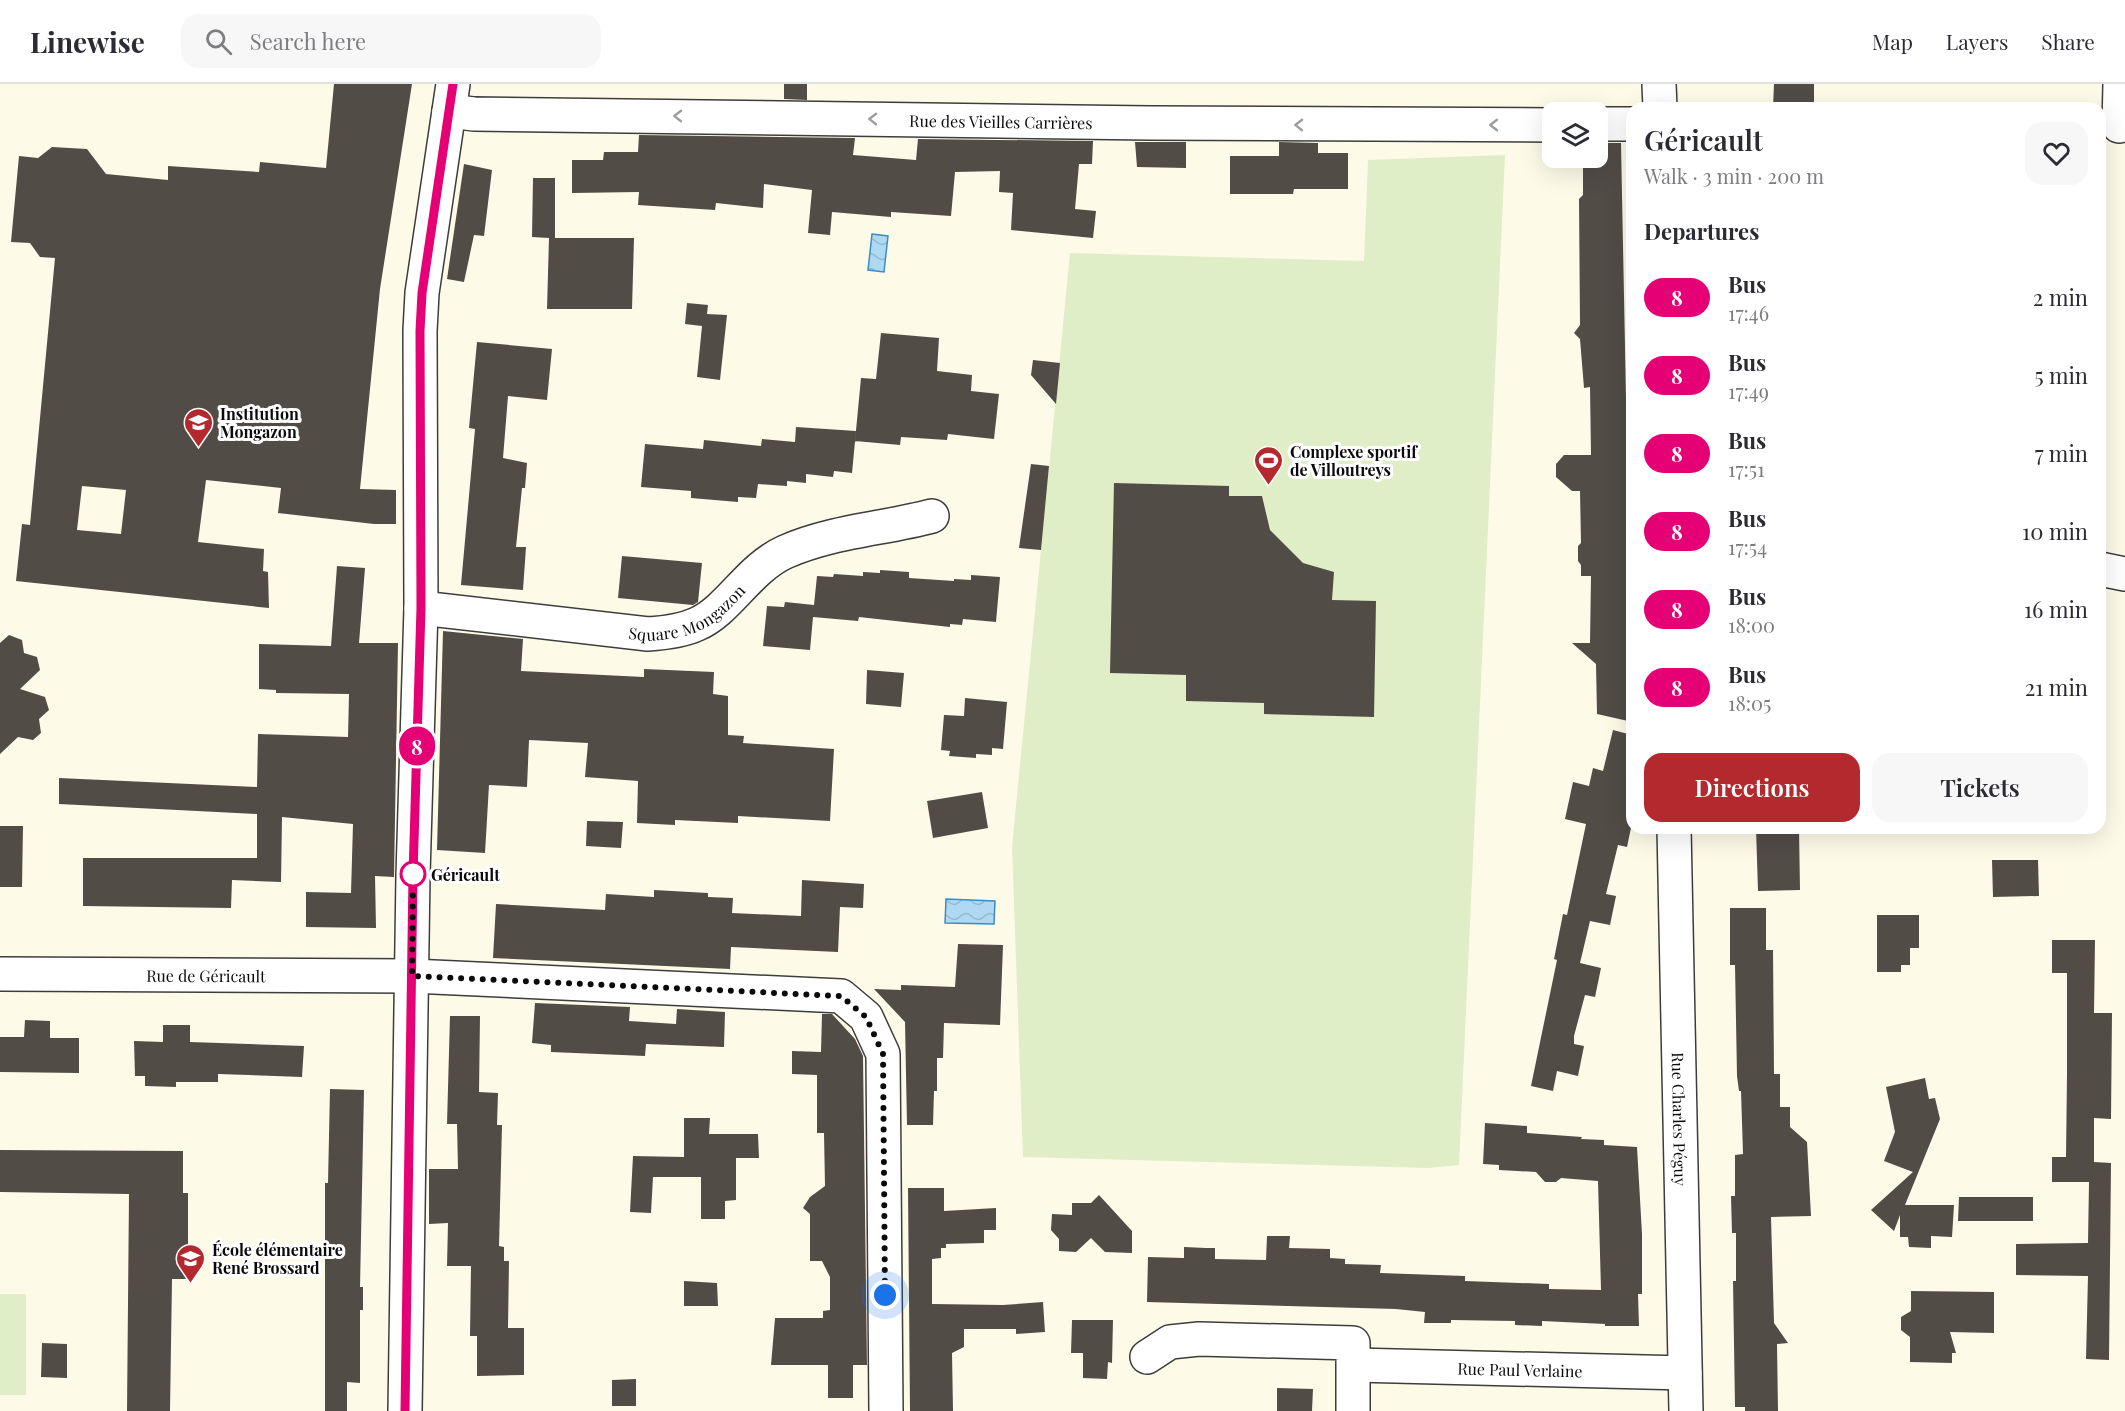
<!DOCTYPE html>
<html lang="en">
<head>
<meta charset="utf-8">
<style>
	:root { --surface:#fff; --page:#f7f7f7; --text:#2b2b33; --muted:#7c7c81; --line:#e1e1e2; --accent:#b4292e }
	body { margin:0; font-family:"Playfair Display",serif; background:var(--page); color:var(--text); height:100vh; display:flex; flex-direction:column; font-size:22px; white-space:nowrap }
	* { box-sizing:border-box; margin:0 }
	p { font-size:20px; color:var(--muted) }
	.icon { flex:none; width:33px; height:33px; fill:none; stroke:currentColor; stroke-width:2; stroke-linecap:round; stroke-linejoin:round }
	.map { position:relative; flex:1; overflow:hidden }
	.sheet { position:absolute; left:1626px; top:18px; width:480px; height:732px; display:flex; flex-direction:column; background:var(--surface); border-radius:18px; box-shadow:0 6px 24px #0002 }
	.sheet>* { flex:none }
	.badge { padding:0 12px; border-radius:20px; font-size:21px; line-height:39px }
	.fabs { position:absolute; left:1542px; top:18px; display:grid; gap:12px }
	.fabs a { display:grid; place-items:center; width:66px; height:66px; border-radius:12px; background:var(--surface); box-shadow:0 6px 24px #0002; font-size:30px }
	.you { position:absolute; width:30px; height:30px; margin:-15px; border:4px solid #fff; border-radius:50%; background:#1a73e8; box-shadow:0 0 0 9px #1a73e833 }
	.map>.badge { position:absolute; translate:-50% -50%; box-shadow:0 0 0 3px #fff }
	h2 { padding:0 18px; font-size:22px; line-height:54px }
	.round { display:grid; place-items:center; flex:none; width:63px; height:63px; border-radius:18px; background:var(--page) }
	.head { display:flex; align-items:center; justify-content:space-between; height:102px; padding:0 18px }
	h1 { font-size:28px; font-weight:600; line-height:45px }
	.action { display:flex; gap:12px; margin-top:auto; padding:12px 18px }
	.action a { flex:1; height:69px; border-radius:18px; background:var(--accent); color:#fff; font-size:24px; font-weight:600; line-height:69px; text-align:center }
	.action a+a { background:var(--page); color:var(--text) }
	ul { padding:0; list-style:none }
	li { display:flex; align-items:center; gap:18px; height:78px; padding:0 18px }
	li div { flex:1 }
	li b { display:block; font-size:22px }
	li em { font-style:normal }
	li .badge { min-width:66px; font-weight:700; text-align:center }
	header { display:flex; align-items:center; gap:36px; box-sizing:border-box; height:84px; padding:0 30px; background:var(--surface); border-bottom:2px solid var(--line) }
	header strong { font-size:28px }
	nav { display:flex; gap:33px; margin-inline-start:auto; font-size:21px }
	.search { width:420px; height:54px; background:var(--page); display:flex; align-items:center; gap:15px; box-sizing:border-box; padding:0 21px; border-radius:18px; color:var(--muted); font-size:22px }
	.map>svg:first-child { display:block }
</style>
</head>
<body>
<header>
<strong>Linewise</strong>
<div class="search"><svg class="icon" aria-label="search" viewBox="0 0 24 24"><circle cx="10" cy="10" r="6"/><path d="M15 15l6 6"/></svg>Search here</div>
<nav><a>Map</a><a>Layers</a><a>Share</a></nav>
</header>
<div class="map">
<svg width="2125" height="1327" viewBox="0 0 2125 1327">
	<defs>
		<pattern id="water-waves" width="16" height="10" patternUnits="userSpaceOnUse" patternTransform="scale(1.5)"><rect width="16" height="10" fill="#afd9f3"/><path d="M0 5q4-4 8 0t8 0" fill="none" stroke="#95b9cf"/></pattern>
	</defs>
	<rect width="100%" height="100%" fill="#fefae8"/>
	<path fill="#dfeec6" d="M 1505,71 L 1459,1081 L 1428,1084 L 1023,1073 L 1012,763 L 1070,169 L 1364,177 L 1368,76 Z
		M 0,1210 L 26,1210 L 26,1311 L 0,1311 Z"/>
	<path fill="url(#water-waves)" stroke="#398dc7" stroke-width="1.5" d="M 872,150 L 888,152 L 884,188 L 868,186 Z
		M 946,815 L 995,817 L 994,840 L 945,839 Z"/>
	<path fill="#524c47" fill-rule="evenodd" d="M 334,0 L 412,0 L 380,205 L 360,405 L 396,406 L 396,440 L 374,440 L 278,429 L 281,404 L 206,396 L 198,458 L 264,465 L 263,487 L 268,488 L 269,524 L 16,497 L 22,440 L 30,441 L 55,174 L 40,173 L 30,159 L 11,158 L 19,72 L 38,74 L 52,63 L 87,65 L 106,90 L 168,96 L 168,82 L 259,88 L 260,78 L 326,84 ZM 82,402 L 126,406 L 121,450 L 77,446 Z
		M 784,0 L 807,0 L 807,16 L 784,15 Z
		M 1774,0 L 1814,0 L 1814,24 L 1773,24 Z
		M 639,51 L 855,54 L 853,71 L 916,76 L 918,55 L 1093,57 L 1092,80 L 1079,80 L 1075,125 L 1096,127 L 1093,154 L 1011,146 L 1013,109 L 999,108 L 1000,87 L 955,88 L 951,132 L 891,128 L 891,133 L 832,128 L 830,151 L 808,149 L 812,106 L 764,100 L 763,124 L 716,119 L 715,126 L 638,121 L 639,108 L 572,109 L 572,76 L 603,76 L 604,68 L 638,68 Z
		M 1135,58 L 1186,58 L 1186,84 L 1137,83 Z
		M 1279,58 L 1318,59 L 1318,69 L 1348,69 L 1348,105 L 1294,105 L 1293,110 L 1230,110 L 1230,72 L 1279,72 Z
		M 1598,59 L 1621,59 L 1632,621 L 1628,637 L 1597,630 L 1596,580 L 1572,559 L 1590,559 L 1591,492 L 1581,492 L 1581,481 L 1578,477 L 1578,462 L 1581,459 L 1580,407 L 1572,407 L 1556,393 L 1556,380 L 1564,371 L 1591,371 L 1590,303 L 1584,304 L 1580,255 L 1574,249 L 1580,241 L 1579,115 L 1583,111 L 1583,74 L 1598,74 Z
		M 464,80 L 492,86 L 484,152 L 474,151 L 464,198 L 447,195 Z
		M 533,94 L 555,94 L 555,154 L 634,154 L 632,225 L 547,225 L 549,154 L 532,153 Z
		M 687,219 L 708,221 L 707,230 L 727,231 L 720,296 L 697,293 L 702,242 L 685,240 Z
		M 881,249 L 939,254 L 937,287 L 972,291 L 971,307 L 999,310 L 994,355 L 948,350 L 947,356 L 901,353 L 900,361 L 855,357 L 861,294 L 876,295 Z
		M 477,258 L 552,265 L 547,316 L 508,312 L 503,374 L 527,379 L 525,404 L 522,404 L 516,463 L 526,463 L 523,506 L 461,501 L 475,345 L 469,344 Z
		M 1033,276 L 1060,279 L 1056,320 L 1031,291 Z
		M 796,343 L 856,347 L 852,389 L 834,387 L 833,393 L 806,390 L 806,399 L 787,397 L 787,402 L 758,400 L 756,414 L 738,413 L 738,418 L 691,414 L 691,407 L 641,403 L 645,360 L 703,365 L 704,356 L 761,362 L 762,355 L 795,358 Z
		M 1031,380 L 1049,382 L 1041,466 L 1019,464 Z
		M 1114,399 L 1229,402 L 1229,412 L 1262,412 L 1270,446 L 1303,479 L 1334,488 L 1332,516 L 1376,517 L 1374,633 L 1264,630 L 1264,619 L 1186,617 L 1186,591 L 1110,589 Z
		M 622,472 L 702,479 L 698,518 L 693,521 L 618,514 Z
		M 337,482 L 365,484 L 359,559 L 398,559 L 394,793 L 375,792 L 376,844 L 306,843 L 306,808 L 351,809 L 353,740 L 282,733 L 281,798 L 232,796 L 231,824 L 83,822 L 83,774 L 257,774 L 257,730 L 59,720 L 59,694 L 257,703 L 258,650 L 348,653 L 349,610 L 276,609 L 276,606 L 259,605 L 259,560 L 331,562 Z
		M 880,486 L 909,488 L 909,494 L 954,497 L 954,495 L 971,496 L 971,491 L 1000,493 L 996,538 L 963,535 L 962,541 L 950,540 L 950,543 L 859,533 L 858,537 L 813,533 L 810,566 L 763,562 L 767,522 L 784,523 L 785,518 L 814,521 L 817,492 L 833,493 L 834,490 L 863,492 L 863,488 L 880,489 Z
		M 443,547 L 523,555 L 521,587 L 644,593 L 644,585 L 714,588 L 713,610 L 728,612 L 728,651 L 744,652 L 743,659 L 834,665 L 830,737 L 738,732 L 738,739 L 675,736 L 675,741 L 637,739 L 638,697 L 585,693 L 588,659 L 529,656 L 527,703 L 489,701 L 485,769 L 437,766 Z
		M 9,551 L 22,556 L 24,569 L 37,573 L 40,586 L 20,605 L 45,613 L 49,626 L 39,635 L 41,649 L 33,656 L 18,653 L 0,670 L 0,559 Z
		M 867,586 L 904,589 L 901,623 L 866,620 Z
		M 965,614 L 1007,618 L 1003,665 L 992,664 L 992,671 L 976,670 L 976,674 L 949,672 L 950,667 L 941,666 L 944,631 L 964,632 Z
		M 1613,646 L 1632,651 L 1632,739 L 1627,763 L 1618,761 L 1606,810 L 1616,812 L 1610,841 L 1590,837 L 1580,879 L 1601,884 L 1595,913 L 1585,911 L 1574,952 L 1574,960 L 1584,962 L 1578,992 L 1557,987 L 1553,1007 L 1531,1002 L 1557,876 L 1554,875 L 1563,830 L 1567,831 L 1586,740 L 1565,735 L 1573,698 L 1589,702 L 1593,684 L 1603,687 Z
		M 982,708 L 988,744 L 933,754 L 927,717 Z
		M 587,737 L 623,738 L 621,764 L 586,762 Z
		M 0,742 L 23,742 L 22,803 L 0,803 Z
		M 1756,744 L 1799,744 L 1800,806 L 1758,807 Z
		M 1992,776 L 2038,776 L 2039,812 L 1993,813 Z
		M 802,796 L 864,800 L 863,824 L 840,823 L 838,868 L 731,863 L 730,885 L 493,874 L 496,820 L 605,826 L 606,810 L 654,813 L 654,806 L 708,809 L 708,813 L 733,814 L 732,829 L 801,832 Z
		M 1730,824 L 1766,824 L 1766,866 L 1773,866 L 1774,990 L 1780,990 L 1780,1023 L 1790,1023 L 1790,1043 L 1807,1058 L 1811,1132 L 1771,1133 L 1774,1239 L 1788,1259 L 1777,1260 L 1778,1327 L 1745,1327 L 1745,1323 L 1735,1323 L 1733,1197 L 1736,1197 L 1736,1149 L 1732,1149 L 1731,1112 L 1735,1112 L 1735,1071 L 1743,1070 L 1741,1007 L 1739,1007 L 1737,992 L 1735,881 L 1730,881 Z
		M 1877,831 L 1919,831 L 1919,864 L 1910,864 L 1910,881 L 1901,881 L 1901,888 L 1877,888 Z
		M 2052,856 L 2095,856 L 2094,929 L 2112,929 L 2111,1035 L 2094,1034 L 2094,1078 L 2111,1079 L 2109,1276 L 2086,1275 L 2088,1192 L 2016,1191 L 2016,1160 L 2088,1159 L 2089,1098 L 2052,1098 L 2052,1073 L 2066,1073 L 2067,990 L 2067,889 L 2052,889 Z
		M 958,860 L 1003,861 L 1000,941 L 944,939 L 943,974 L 937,974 L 937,1007 L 934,1007 L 933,1041 L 907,1041 L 905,938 L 874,905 L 901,906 L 901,901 L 955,903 Z
		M 535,919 L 630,923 L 629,937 L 676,940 L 677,925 L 725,928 L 724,963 L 646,960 L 645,972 L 551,968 L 551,961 L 532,959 Z
		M 822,930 L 832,930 L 855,955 L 863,972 L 867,1281 L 853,1281 L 853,1314 L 828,1314 L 828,1281 L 771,1281 L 775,1234 L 823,1234 L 823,1227 L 830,1226 L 830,1193 L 822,1177 L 810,1177 L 810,1130 L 803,1124 L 810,1113 L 825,1102 L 824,1049 L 817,1049 L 817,991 L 792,990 L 792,967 L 821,968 Z
		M 450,932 L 480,932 L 479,1008 L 498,1009 L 497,1041 L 502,1041 L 499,1162 L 504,1163 L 504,1177 L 509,1177 L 508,1244 L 524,1244 L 524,1291 L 477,1292 L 477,1252 L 470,1252 L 471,1182 L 447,1182 L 448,1139 L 429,1140 L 429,1085 L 458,1085 L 457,1040 L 447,1040 Z
		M 25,936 L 50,937 L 50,954 L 79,954 L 79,989 L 0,988 L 0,953 L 24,953 Z
		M 163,941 L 190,941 L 190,958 L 304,962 L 302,993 L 218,990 L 218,998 L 176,998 L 176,1003 L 145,1002 L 145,992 L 135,992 L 134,957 L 163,958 Z
		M 1925,994 L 1929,1015 L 1935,1014 L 1940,1035 L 1905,1121 L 1954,1121 L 1952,1153 L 1931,1152 L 1931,1164 L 1909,1163 L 1908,1153 L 1900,1153 L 1900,1131 L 1894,1147 L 1871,1126 L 1913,1088 L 1884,1077 L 1895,1048 L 1886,1003 Z
		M 330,1005 L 364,1006 L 360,1203 L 363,1203 L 363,1226 L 360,1226 L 360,1299 L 347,1298 L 347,1327 L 325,1327 L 325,1099 L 328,1099 Z
		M 684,1034 L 710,1034 L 709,1050 L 758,1050 L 759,1074 L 736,1074 L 736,1116 L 725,1117 L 725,1135 L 701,1135 L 701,1093 L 653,1093 L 651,1129 L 630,1128 L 633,1072 L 684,1073 Z
		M 1485,1039 L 1527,1042 L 1527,1049 L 1582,1053 L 1581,1055 L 1604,1056 L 1604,1061 L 1637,1063 L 1642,1150 L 1642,1210 L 1638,1210 L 1639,1242 L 1605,1242 L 1605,1240 L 1542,1237 L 1542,1242 L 1515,1241 L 1515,1237 L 1451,1236 L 1451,1239 L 1424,1239 L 1425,1228 L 1396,1225 L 1147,1218 L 1148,1173 L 1184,1174 L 1184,1163 L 1206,1164 L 1215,1164 L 1215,1175 L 1266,1176 L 1267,1152 L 1290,1152 L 1289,1164 L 1330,1165 L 1330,1174 L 1345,1175 L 1345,1180 L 1381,1181 L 1380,1189 L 1465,1192 L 1465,1197 L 1549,1200 L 1549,1205 L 1601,1206 L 1598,1097 L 1561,1094 L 1556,1098 L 1545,1098 L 1536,1088 L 1499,1086 L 1499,1081 L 1483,1080 Z
		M 0,1066 L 183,1067 L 183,1109 L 188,1109 L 188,1195 L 172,1195 L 170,1327 L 127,1327 L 129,1110 L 0,1108 Z
		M 908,1104 L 944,1104 L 944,1127 L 996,1124 L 996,1146 L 984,1146 L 984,1159 L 946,1160 L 946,1164 L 941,1164 L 941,1174 L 932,1175 L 932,1220 L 1003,1221 L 1043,1218 L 1045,1248 L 1016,1250 L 1016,1245 L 964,1245 L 964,1263 L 952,1269 L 953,1327 L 910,1327 Z
		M 1099,1111 L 1132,1147 L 1132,1169 L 1105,1168 L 1091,1154 L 1076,1168 L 1059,1167 L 1059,1155 L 1051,1146 L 1052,1130 L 1072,1131 L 1072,1119 L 1091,1119 Z
		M 1959,1113 L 2033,1113 L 2033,1137 L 1958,1137 Z
		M 684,1197 L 717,1199 L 718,1222 L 684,1222 Z
		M 1911,1207 L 1994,1208 L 1994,1249 L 1950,1248 L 1956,1269 L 1952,1269 L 1952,1279 L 1910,1278 L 1910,1253 L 1901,1246 L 1901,1233 L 1911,1227 Z
		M 1072,1236 L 1113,1236 L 1112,1279 L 1108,1278 L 1107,1295 L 1083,1294 L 1083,1269 L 1071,1269 Z
		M 42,1259 L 67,1260 L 67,1294 L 41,1293 Z
		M 636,1295 L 636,1322 L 612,1322 L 612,1296 Z
		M 1277,1304 L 1313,1305 L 1312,1327 L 1277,1327 Z"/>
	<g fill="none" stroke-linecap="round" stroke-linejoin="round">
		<defs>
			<g id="minor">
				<path d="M 1659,0 L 1660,24"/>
				<path id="s1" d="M 449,27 L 474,30 L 1150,39 L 1552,41"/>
				<path d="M 1598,40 L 1632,40"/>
				<path d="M 2119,42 L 2120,0"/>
				<path d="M 2100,485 L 2125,490"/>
				<path id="s2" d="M 421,524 L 648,550 C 664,549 682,547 697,540 C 728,527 748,485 785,468 C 833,447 883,445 932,432"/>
				<path id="s3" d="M 1674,744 L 1686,1327"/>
				<path id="s4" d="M 0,890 L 412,892 L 841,912 L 866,933 L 883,970 L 886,1327"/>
				<path d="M 1147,1273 L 1170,1258 L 1199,1255 L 1353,1259 L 1353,1327"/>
				<path id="s5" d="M 1355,1281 L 1685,1289"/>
				<path d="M 405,1327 L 413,791 L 421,524 L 420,247 L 422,209 L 453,0"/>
			</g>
		</defs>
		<use href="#minor" stroke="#3d3d3d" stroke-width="36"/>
		<use href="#minor" stroke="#fff" stroke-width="33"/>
	</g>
	<defs><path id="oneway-chevron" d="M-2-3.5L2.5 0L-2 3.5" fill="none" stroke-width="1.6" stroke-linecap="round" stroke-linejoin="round" transform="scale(1.5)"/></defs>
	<g stroke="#9d9d9d">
		<use href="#oneway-chevron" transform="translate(678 32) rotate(-179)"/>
		<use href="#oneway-chevron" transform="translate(873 35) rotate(-179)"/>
		<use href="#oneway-chevron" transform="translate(1299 41) rotate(-179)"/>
		<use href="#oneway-chevron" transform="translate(1494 41) rotate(180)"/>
	</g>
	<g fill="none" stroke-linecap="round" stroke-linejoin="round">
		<defs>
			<path id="line" d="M 405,1327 L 413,791 L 421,524 L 420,247 L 422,209 L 453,0"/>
		</defs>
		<use href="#line" stroke="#fff" stroke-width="14"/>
		<use href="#line" stroke="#e50076" stroke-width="9"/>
		<path stroke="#0a0a0a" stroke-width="6" stroke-dasharray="0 10.8" d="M 413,790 L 412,892 L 841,912 L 866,933 L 883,970 L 885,1211"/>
	</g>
	<defs>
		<symbol id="school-pin" viewBox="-11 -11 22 30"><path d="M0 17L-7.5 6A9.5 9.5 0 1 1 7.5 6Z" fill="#b4292e" stroke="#fff"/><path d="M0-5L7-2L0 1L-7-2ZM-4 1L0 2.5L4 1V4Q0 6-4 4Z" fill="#fff"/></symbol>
		<symbol id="stadium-pin" viewBox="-11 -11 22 30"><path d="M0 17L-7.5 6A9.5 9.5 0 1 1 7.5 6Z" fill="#b4292e" stroke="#fff"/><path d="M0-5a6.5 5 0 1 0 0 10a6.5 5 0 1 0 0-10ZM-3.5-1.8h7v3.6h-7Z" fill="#fff"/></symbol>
	</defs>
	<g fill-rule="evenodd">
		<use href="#school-pin" x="182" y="322" width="33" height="45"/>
		<use href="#stadium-pin" x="1252" y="360" width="33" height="45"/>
		<use href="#school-pin" x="174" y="1158" width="33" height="45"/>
	</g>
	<circle fill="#fff" stroke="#e50076" stroke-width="3" cx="413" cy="790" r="12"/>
	<g text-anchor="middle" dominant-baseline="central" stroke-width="6" stroke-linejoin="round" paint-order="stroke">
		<g font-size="16" fill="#0a0a0a" stroke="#fff">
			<text stroke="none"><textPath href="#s1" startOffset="552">Rue des Vieilles Carrières</textPath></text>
			<text stroke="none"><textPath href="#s2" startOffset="273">Square Mongazon</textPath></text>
			<text stroke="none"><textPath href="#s4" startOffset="206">Rue de Géricault</textPath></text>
			<text stroke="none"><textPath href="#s3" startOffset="291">Rue Charles Péguy</textPath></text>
			<text stroke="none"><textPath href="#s5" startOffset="165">Rue Paul Verlaine</textPath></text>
		</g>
		<g font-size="16" font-weight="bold" fill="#0a0a0a" stroke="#fff" text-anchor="start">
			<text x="220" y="329">Institution<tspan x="220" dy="18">Mongazon</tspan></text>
			<text x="1290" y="367">Complexe sportif<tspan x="1290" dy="18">de Villoutreys</tspan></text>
			<text x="212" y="1165">École élémentaire<tspan x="212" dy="18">René Brossard</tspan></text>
		</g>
		<g font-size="16" font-weight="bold" fill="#0a0a0a" stroke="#fff" text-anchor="start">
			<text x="431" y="790">Géricault</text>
		</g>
	</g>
</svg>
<div class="fabs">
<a><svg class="icon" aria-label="layers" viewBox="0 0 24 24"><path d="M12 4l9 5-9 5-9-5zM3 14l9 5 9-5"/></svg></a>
</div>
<div class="you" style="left:885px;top:1211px"></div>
<b class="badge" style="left:417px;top:662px;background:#e50076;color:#fff">8</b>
<section class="sheet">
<div class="head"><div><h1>Géricault</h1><p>Walk · 3 min · 200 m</p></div><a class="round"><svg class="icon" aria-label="heart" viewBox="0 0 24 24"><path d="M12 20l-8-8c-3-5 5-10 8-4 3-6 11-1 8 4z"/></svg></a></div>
<h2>Departures</h2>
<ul>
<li><span class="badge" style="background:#e50076;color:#fff">8</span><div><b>Bus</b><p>17:46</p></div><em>2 min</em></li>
<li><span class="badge" style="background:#e50076;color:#fff">8</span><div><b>Bus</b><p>17:49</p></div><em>5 min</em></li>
<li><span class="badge" style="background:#e50076;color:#fff">8</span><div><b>Bus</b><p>17:51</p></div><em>7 min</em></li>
<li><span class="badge" style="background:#e50076;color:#fff">8</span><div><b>Bus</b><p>17:54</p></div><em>10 min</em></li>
<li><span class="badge" style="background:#e50076;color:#fff">8</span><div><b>Bus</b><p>18:00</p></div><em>16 min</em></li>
<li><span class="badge" style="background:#e50076;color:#fff">8</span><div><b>Bus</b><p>18:05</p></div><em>21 min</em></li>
</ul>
<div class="action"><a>Directions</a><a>Tickets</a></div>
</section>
</div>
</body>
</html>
